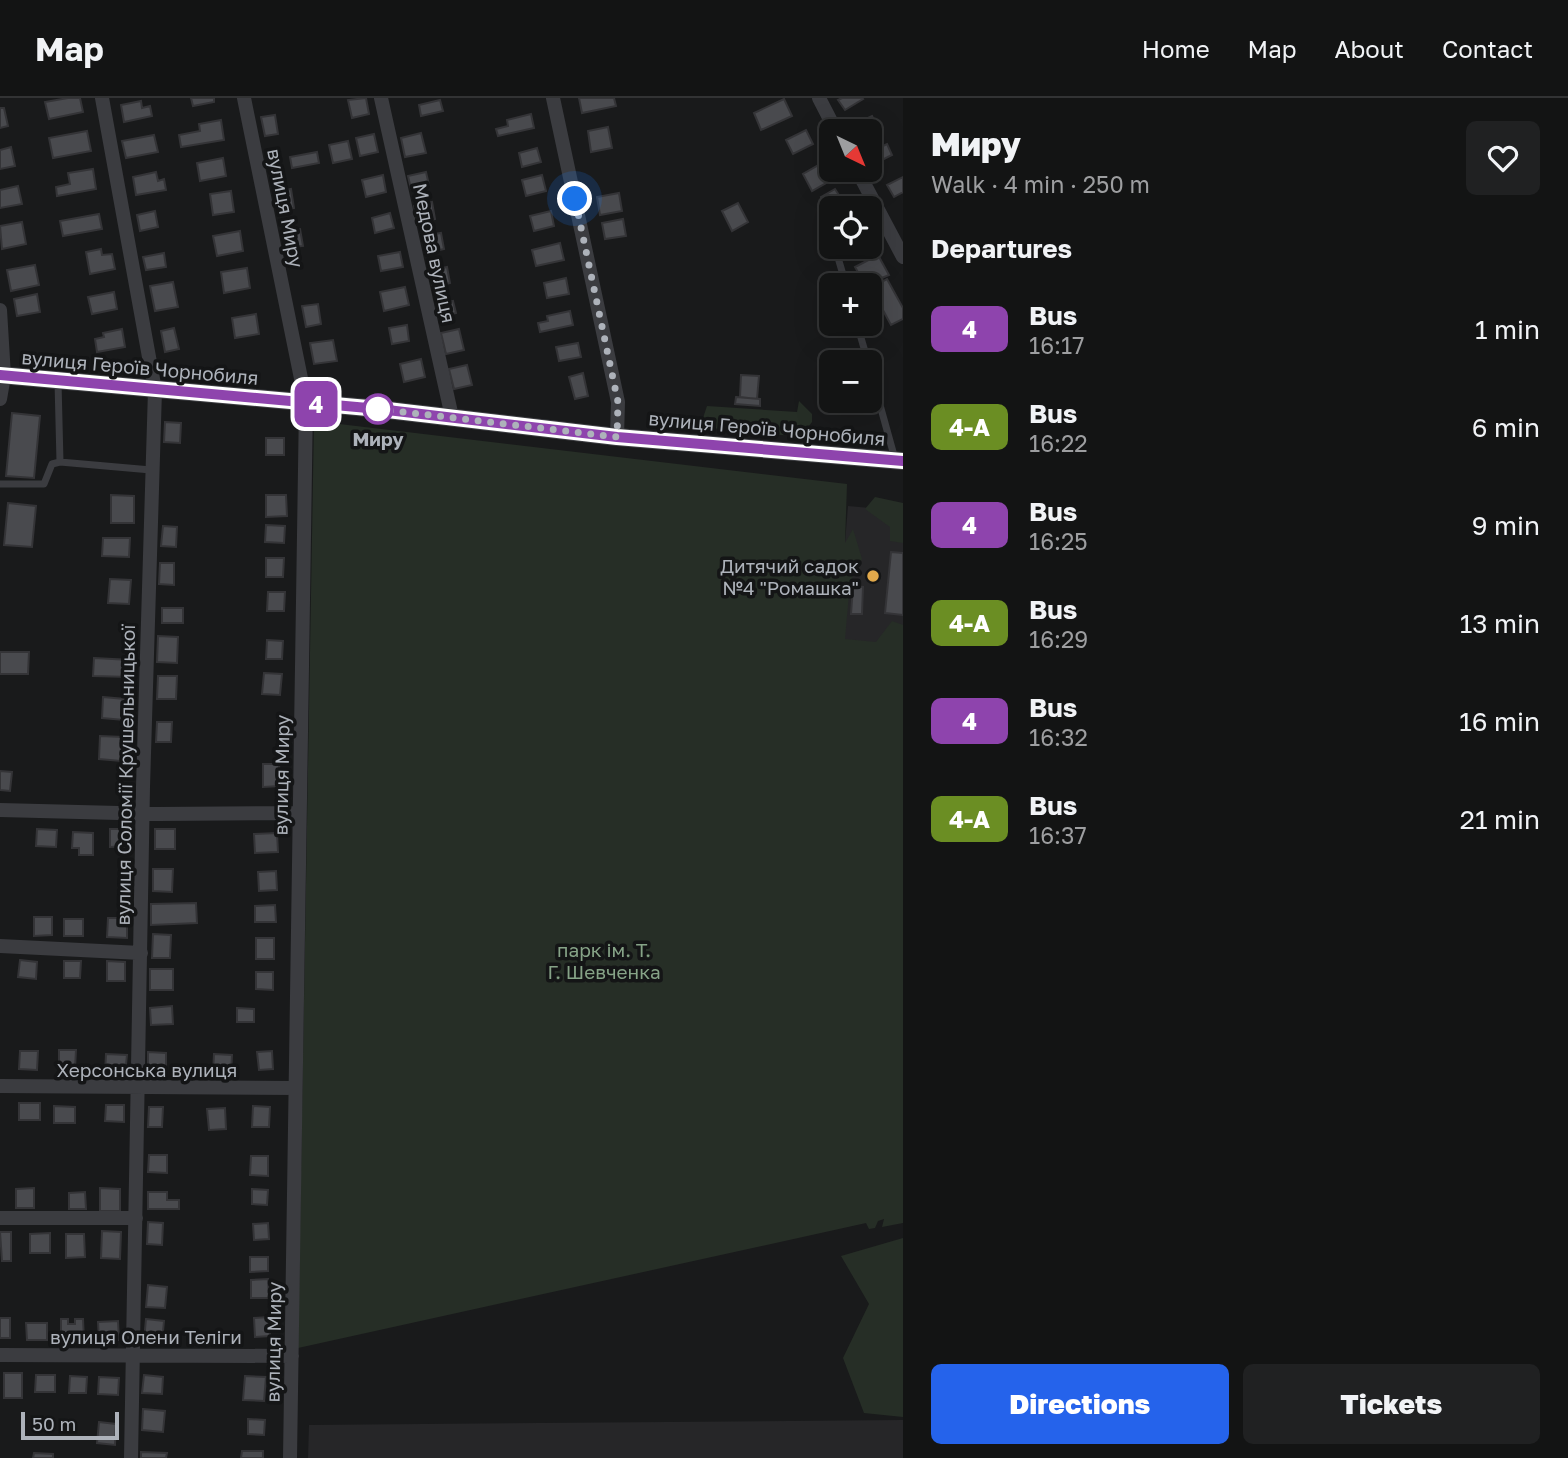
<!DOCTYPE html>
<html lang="en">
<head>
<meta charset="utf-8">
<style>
	:root { --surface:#131414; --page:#202122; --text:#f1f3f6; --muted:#9d9ea0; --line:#323334; --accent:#2563eb }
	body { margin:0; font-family:"Golos Text",sans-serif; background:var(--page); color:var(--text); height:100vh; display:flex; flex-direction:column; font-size:26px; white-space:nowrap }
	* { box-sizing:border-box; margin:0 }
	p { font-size:23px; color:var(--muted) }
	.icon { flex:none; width:38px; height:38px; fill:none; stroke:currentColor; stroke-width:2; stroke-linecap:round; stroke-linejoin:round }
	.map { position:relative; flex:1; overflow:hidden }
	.sheet { display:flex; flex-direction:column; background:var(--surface); width:665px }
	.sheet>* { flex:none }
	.badge { padding:0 14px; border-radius:10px; font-size:24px; line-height:46px }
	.needle { width:46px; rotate:137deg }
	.tools { position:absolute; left:819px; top:21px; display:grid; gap:14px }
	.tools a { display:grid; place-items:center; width:63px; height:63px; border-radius:10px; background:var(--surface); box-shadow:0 7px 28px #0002,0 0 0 2px var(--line); font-size:35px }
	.scale { position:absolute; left:21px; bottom:18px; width:98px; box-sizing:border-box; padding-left:7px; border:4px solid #adb2ba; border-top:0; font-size:19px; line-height:24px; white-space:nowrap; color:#adb2ba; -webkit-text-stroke:5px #141516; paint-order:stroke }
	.you { position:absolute; width:35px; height:35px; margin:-18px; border:5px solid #fff; border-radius:50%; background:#1a73e8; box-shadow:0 0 0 10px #1a73e833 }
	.map>.badge { position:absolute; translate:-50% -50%; box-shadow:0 0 0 4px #fff }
	h2 { padding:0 28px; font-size:26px; line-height:63px }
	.round { display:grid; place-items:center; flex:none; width:74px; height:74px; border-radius:10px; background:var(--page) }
	.headline { display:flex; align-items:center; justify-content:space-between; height:119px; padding:0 28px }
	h1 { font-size:33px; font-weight:800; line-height:52px }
	.primary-button { display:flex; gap:14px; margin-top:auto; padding:14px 28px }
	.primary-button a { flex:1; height:80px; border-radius:10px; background:var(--accent); color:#fff; font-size:28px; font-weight:800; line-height:80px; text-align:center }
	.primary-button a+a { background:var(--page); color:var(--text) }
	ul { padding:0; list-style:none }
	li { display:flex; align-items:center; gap:21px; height:98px; padding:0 28px }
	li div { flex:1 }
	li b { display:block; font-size:26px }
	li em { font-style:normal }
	li .badge { min-width:77px; font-weight:700; text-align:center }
	header { display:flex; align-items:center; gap:42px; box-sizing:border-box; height:98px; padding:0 35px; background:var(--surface); border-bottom:2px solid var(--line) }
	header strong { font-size:33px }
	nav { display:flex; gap:38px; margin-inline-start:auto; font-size:24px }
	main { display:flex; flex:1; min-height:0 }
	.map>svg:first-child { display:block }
</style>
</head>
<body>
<header>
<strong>Map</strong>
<nav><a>Home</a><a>Map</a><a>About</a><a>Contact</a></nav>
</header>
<main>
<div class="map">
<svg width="903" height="1360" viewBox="0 0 903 1360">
	<rect width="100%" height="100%" fill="#191a1b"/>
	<path fill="#262628" d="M 848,408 L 903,413 L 903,545 L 837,543 Z
		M 903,1322 L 903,1360 L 308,1360 L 309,1327 Z"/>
	<path fill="#262e26" d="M 799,303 L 812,316 L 812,324 L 803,336 L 792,338 L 711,330 L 703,320 L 707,308 L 797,314 Z
		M 314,323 L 847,386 L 845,445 L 853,431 L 862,461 L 850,484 L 845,541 L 876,544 L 892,523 L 903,527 L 903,1125 L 882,1129 L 884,1121 L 878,1123 L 875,1130 L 869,1131 L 866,1125 L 298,1250 Z
		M 875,399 L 903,405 L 903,445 L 890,443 L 890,429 L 865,411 Z
		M 903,1140 L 903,1319 L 864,1315 L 843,1260 L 869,1206 L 841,1158 Z"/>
	<path fill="#494a4e" stroke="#343437" stroke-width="2" d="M 68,0 L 80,0 L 83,14 L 49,21 L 45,4 Z
		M 191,0 L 214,0 L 214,4 L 193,8 Z
		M 366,0 L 369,16 L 352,20 L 348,2 Z
		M 579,0 L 614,0 L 616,8 L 582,15 Z
		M 842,0 L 862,0 L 863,1 L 845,12 L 838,2 Z
		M 784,1 L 792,18 L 761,32 L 754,15 Z
		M 440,2 L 443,13 L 421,18 L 419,7 Z
		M 141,3 L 142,10 L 150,8 L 152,18 L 124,24 L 121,7 Z
		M 0,10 L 4,10 L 8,28 L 0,30 Z
		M 531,16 L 534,30 L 498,38 L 496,31 L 508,28 L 507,22 Z
		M 275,17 L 278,36 L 265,38 L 261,19 Z
		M 872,18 L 877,29 L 856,33 L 853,27 Z
		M 221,22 L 224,42 L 181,49 L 179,37 L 200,33 L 199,26 Z
		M 608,29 L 612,50 L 591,54 L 588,33 Z
		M 806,32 L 813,46 L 793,56 L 786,42 Z
		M 87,33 L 91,53 L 53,60 L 49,40 Z
		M 421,35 L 426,55 L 405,59 L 401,40 Z
		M 374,36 L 378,54 L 360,58 L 356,40 Z
		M 154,37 L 158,54 L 126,60 L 122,43 Z
		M 348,43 L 352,61 L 333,65 L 329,47 Z
		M 887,46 L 892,57 L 876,65 L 870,54 Z
		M 11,49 L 15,68 L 0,71 L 0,52 Z
		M 537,50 L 541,64 L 522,69 L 519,55 Z
		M 317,54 L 319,65 L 292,70 L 290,59 Z
		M 223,60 L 226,78 L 200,83 L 197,65 Z
		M 824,64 L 833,81 L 812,93 L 803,76 Z
		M 93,71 L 96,91 L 57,98 L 56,89 L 70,86 L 68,75 Z
		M 156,74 L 158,83 L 164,81 L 166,92 L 136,97 L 133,79 Z
		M 426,74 L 429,87 L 411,91 L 408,78 Z
		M 383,77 L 386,94 L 366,99 L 362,82 Z
		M 542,77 L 546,93 L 526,98 L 522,82 Z
		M 903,79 L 903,94 L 894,99 L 887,87 Z
		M 18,88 L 22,106 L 0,110 L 0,92 Z
		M 291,91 L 294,110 L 278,113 L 275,94 Z
		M 835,91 L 846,108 L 831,110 L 831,115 L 821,99 Z
		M 231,93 L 234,114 L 213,117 L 210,96 Z
		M 619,95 L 622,113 L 600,117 L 597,99 Z
		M 432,104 L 435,121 L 418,125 L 414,108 Z
		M 738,105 L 748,124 L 732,133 L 722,113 Z
		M 155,113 L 158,129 L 140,133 L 137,117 Z
		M 551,113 L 554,128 L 534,133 L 530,118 Z
		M 390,115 L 394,130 L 375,135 L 372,120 Z
		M 99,116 L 102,131 L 63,138 L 60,123 Z
		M 623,121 L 626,138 L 605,141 L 602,125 Z
		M 22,124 L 26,146 L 2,151 L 0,128 Z
		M 300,131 L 303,148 L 287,150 L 284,133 Z
		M 240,133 L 243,153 L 217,158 L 213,138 Z
		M 441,135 L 444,151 L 427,155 L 423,138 Z
		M 560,145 L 564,162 L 536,168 L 532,152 Z
		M 101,151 L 102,157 L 112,156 L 115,171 L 90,176 L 86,154 Z
		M 400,154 L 403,169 L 381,173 L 378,158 Z
		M 164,155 L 166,169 L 146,172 L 143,159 Z
		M 878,157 L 889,177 L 865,187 L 855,169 Z
		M 35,167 L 39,187 L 11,193 L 7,172 Z
		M 447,169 L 450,185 L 433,189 L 430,173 Z
		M 247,170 L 250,190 L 224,195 L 221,174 Z
		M 566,180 L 569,196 L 547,200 L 544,185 Z
		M 887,181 L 903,210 L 903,221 L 891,227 L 878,203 L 873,206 L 870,199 L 870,190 Z
		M 173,184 L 178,209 L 155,213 L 150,188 Z
		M 405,189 L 409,207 L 384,213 L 380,194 Z
		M 114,194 L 117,211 L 92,216 L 88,199 Z
		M 37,196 L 40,214 L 17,218 L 14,201 Z
		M 453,203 L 456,215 L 439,219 L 436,207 Z
		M 318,206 L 321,226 L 306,229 L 302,208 Z
		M 570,213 L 573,227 L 540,234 L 538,225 L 548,223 L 547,218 Z
		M 256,216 L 259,236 L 235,240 L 232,220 Z
		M 407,227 L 409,243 L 392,246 L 389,230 Z
		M 174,230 L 179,251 L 165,254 L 161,233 Z
		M 122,231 L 125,249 L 97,254 L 95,241 L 104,239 L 103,235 Z
		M 459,231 L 464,252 L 446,256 L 441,235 Z
		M 333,242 L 337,263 L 314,266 L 310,245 Z
		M 578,245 L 581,259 L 559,263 L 556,249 Z
		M 421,261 L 425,279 L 404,284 L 400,266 Z
		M 467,267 L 472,287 L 454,291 L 449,271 Z
		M 583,275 L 588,298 L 575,301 L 569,279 Z
		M 741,277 L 759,278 L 757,301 L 740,299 Z
		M 736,299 L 760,301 L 760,308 L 735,306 Z
		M 12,315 L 40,318 L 34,380 L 6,378 Z
		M 165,324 L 181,325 L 180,345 L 164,344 Z
		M 266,340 L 284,340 L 284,357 L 266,357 Z
		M 111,397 L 134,398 L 134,425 L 111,425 Z
		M 266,397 L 286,397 L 287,418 L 266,419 Z
		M 8,405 L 36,408 L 32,449 L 4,447 Z
		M 266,427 L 285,428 L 284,445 L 265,444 Z
		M 163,428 L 177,429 L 176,449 L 161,448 Z
		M 103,440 L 130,440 L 129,459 L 102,458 Z
		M 891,454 L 903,455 L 903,517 L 885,515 Z
		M 266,460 L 284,460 L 283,479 L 266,479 Z
		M 160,465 L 174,465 L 174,487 L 159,486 Z
		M 110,481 L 131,482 L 129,506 L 108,505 Z
		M 853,488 L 863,489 L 862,516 L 851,516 Z
		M 268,494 L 285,494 L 284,513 L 267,513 Z
		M 162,510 L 183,510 L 183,525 L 162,525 Z
		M 158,538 L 178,539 L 177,565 L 157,564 Z
		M 267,542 L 283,543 L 282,561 L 266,561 Z
		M 0,554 L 29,554 L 28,576 L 0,576 Z
		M 94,560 L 131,562 L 130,579 L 93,578 Z
		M 264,575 L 282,576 L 280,597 L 262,596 Z
		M 158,578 L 177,578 L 176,601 L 157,601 Z
		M 103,599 L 125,601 L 124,622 L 102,620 Z
		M 157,624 L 172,624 L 171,644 L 156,644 Z
		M 100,638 L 123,639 L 121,663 L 99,661 Z
		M 263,666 L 279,666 L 280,688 L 263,689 Z
		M 0,673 L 12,674 L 10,693 L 0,692 Z
		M 37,731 L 57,732 L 56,749 L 36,748 Z
		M 110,731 L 129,731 L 130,748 L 110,749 Z
		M 155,731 L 175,731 L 175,751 L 155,751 Z
		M 73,734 L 93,735 L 93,757 L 79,757 L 79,750 L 72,750 Z
		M 277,735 L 278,754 L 255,755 L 254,736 Z
		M 153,771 L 173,771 L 172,794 L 153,793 Z
		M 276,773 L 277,792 L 259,793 L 258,774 Z
		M 196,805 L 197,825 L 151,827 L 151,806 Z
		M 275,807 L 276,824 L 255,824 L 255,808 Z
		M 34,819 L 52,819 L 52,837 L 34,838 Z
		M 108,820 L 127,820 L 127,840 L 107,839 Z
		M 64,821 L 83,821 L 83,838 L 64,838 Z
		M 153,836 L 171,837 L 170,860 L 152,860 Z
		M 256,840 L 274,840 L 274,861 L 256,861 Z
		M 20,862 L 37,864 L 36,881 L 18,879 Z
		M 64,863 L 81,863 L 80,880 L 64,880 Z
		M 107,863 L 125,864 L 125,883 L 107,883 Z
		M 150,871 L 173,871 L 173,892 L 150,892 Z
		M 256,874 L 273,874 L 273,892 L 256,891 Z
		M 172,908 L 173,926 L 151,927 L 150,910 Z
		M 237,910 L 254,911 L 254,924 L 237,924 Z
		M 59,952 L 76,952 L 75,971 L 59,971 Z
		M 20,953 L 38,953 L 37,972 L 19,971 Z
		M 272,953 L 273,971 L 259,972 L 257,954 Z
		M 148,954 L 166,955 L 166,974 L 148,974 Z
		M 106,956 L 127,957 L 125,976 L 105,975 Z
		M 214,956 L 232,957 L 231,976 L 213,975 Z
		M 19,1005 L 40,1005 L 40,1022 L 19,1022 Z
		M 106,1007 L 124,1007 L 124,1024 L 105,1023 Z
		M 54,1008 L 75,1009 L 75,1025 L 54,1025 Z
		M 253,1008 L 270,1009 L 269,1029 L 252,1029 Z
		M 149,1009 L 163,1009 L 162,1029 L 148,1029 Z
		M 225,1010 L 226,1031 L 209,1032 L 207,1011 Z
		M 149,1057 L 167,1057 L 167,1075 L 148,1074 Z
		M 251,1058 L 268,1058 L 268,1078 L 250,1077 Z
		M 34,1090 L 34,1110 L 16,1110 L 16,1091 Z
		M 100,1090 L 120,1091 L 120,1113 L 100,1113 Z
		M 252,1091 L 268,1092 L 267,1107 L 252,1106 Z
		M 85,1094 L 86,1111 L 69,1111 L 69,1095 Z
		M 148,1094 L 167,1094 L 167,1102 L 179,1102 L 179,1111 L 148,1111 Z
		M 148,1124 L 163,1125 L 162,1147 L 147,1146 Z
		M 268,1125 L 269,1141 L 254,1142 L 253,1126 Z
		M 102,1133 L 121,1134 L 120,1161 L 101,1160 Z
		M 0,1134 L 11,1134 L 11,1163 L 2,1163 Z
		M 50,1135 L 50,1155 L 30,1155 L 30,1136 Z
		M 66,1136 L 84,1136 L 85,1159 L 66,1160 Z
		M 250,1159 L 268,1159 L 268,1173 L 250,1174 Z
		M 268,1181 L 269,1200 L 251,1200 L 251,1182 Z
		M 148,1187 L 167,1189 L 165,1210 L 146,1209 Z
		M 269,1219 L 270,1238 L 255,1239 L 254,1220 Z
		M 0,1220 L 10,1220 L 10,1240 L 0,1240 Z
		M 61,1221 L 68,1221 L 68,1226 L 75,1226 L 75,1221 L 83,1221 L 84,1242 L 61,1242 Z
		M 146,1221 L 164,1223 L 162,1244 L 144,1242 Z
		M 118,1223 L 119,1242 L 99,1243 L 98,1224 Z
		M 26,1225 L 47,1225 L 47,1242 L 27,1242 Z
		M 4,1275 L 22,1275 L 22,1300 L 4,1300 Z
		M 36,1277 L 55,1277 L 55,1294 L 35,1294 Z
		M 144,1277 L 163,1279 L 162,1296 L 142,1295 Z
		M 70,1278 L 87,1279 L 86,1295 L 69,1295 Z
		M 245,1278 L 266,1279 L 264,1303 L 243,1302 Z
		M 99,1279 L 119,1280 L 118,1297 L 98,1296 Z
		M 143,1311 L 165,1313 L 163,1334 L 142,1332 Z
		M 248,1321 L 265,1322 L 264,1337 L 248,1336 Z
		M 99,1324 L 116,1326 L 115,1347 L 97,1345 Z
		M 242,1353 L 263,1353 L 263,1360 L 241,1360 Z
		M 141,1354 L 167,1355 L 166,1360 L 141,1360 Z
		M 34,1355 L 53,1356 L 53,1360 L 33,1360 Z"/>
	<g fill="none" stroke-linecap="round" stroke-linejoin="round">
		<path stroke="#3b3c40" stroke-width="7" d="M 839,163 L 846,187
			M 857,226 L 868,264
			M 870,271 L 895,361
			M 58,284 L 60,364
			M 0,386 L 44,386 L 52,366 L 60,364 L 151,372"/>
		<path stroke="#3b3c40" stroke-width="14" d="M 102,0 L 155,292 L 143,689 L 131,1360
			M 244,0 L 306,305 L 290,1360
			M 381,0 L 452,319
			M 553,0 L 618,304 L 617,339
			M 819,0 L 836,33
			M 857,72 L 903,159
			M 0,212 L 4,278 L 0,301
			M 0,712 L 158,716 L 299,715
			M 0,848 L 141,855
			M 0,988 L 295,990
			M 0,1120 L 136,1120
			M 0,1257 L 292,1258"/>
		<path stroke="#3b3c40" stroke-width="18" d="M 0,277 L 379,311 L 617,339 L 903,363"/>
	</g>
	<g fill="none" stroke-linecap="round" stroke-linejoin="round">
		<defs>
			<path id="line" d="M 0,277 L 379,311 L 617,339 L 903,363"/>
		</defs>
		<use href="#line" stroke="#fff" stroke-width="16"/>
		<use href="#line" stroke="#8e44ad" stroke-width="10"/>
		<path stroke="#adb2ba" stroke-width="7" stroke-dasharray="0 12.6" d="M 378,311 L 617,339 L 618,304 L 575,101"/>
	</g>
	<circle fill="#fff" stroke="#8e44ad" stroke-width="3.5" cx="378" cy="311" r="14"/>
	<circle fill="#e2a94b" stroke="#141516" stroke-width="2.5" cx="873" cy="478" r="7"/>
	<g text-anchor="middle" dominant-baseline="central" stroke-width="7" stroke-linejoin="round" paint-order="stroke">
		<g font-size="19" fill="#adb2ba" stroke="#141516">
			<text transform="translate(286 110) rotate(79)">вулиця Миру</text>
			<text transform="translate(435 155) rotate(78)">Медова вулиця</text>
			<text transform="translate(140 269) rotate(5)">вулиця Героїв Чорнобиля</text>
			<text transform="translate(767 330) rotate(5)">вулиця Героїв Чорнобиля</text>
			<text transform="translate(125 677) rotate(-89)">вулиця Соломії Крушельницької</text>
			<text transform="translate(281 677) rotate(-89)">вулиця Миру</text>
			<text x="147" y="971">Херсонська вулиця</text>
			<text x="146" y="1238">вулиця Олени Теліги</text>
			<text transform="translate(273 1244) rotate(-89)">вулиця Миру</text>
		</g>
		<g font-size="19" font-weight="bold" fill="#adb2ba" stroke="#141516">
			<text x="378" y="340">Миру</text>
		</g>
		<g font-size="19" fill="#adb2ba" stroke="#141516" text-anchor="end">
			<text x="859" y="467">Дитячий садок<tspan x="859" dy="22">№4 "Ромашка"</tspan></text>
		</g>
		<g font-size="19" fill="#86a387" stroke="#141516">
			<text x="604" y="851">парк ім. Т.<tspan x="604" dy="22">Г. Шевченка</tspan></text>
		</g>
	</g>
</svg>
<div class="tools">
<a><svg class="needle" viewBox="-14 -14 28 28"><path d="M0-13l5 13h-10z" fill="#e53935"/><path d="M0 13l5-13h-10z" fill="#9d9ea0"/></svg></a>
<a><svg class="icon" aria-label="locate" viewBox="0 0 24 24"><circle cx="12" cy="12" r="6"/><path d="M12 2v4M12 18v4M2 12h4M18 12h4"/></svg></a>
<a>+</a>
<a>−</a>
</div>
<div class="scale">50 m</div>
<div class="you" style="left:575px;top:101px"></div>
<b class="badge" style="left:316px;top:306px;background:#8e44ad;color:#fff">4</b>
</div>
<section class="sheet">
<div class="headline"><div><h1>Миру</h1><p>Walk · 4 min · 250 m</p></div><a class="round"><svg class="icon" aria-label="heart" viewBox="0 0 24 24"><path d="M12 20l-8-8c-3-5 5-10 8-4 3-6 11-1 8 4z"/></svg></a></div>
<h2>Departures</h2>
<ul>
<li><span class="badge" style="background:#8e44ad;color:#fff">4</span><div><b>Bus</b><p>16:17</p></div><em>1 min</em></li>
<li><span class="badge" style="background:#6b8e23;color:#fff">4-А</span><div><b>Bus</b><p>16:22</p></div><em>6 min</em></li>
<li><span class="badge" style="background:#8e44ad;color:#fff">4</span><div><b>Bus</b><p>16:25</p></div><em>9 min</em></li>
<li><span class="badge" style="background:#6b8e23;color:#fff">4-А</span><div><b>Bus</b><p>16:29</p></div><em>13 min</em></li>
<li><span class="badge" style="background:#8e44ad;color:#fff">4</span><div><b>Bus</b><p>16:32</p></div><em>16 min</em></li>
<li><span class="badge" style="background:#6b8e23;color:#fff">4-А</span><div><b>Bus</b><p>16:37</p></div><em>21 min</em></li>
</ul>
<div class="primary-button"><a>Directions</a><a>Tickets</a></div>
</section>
</main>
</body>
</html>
